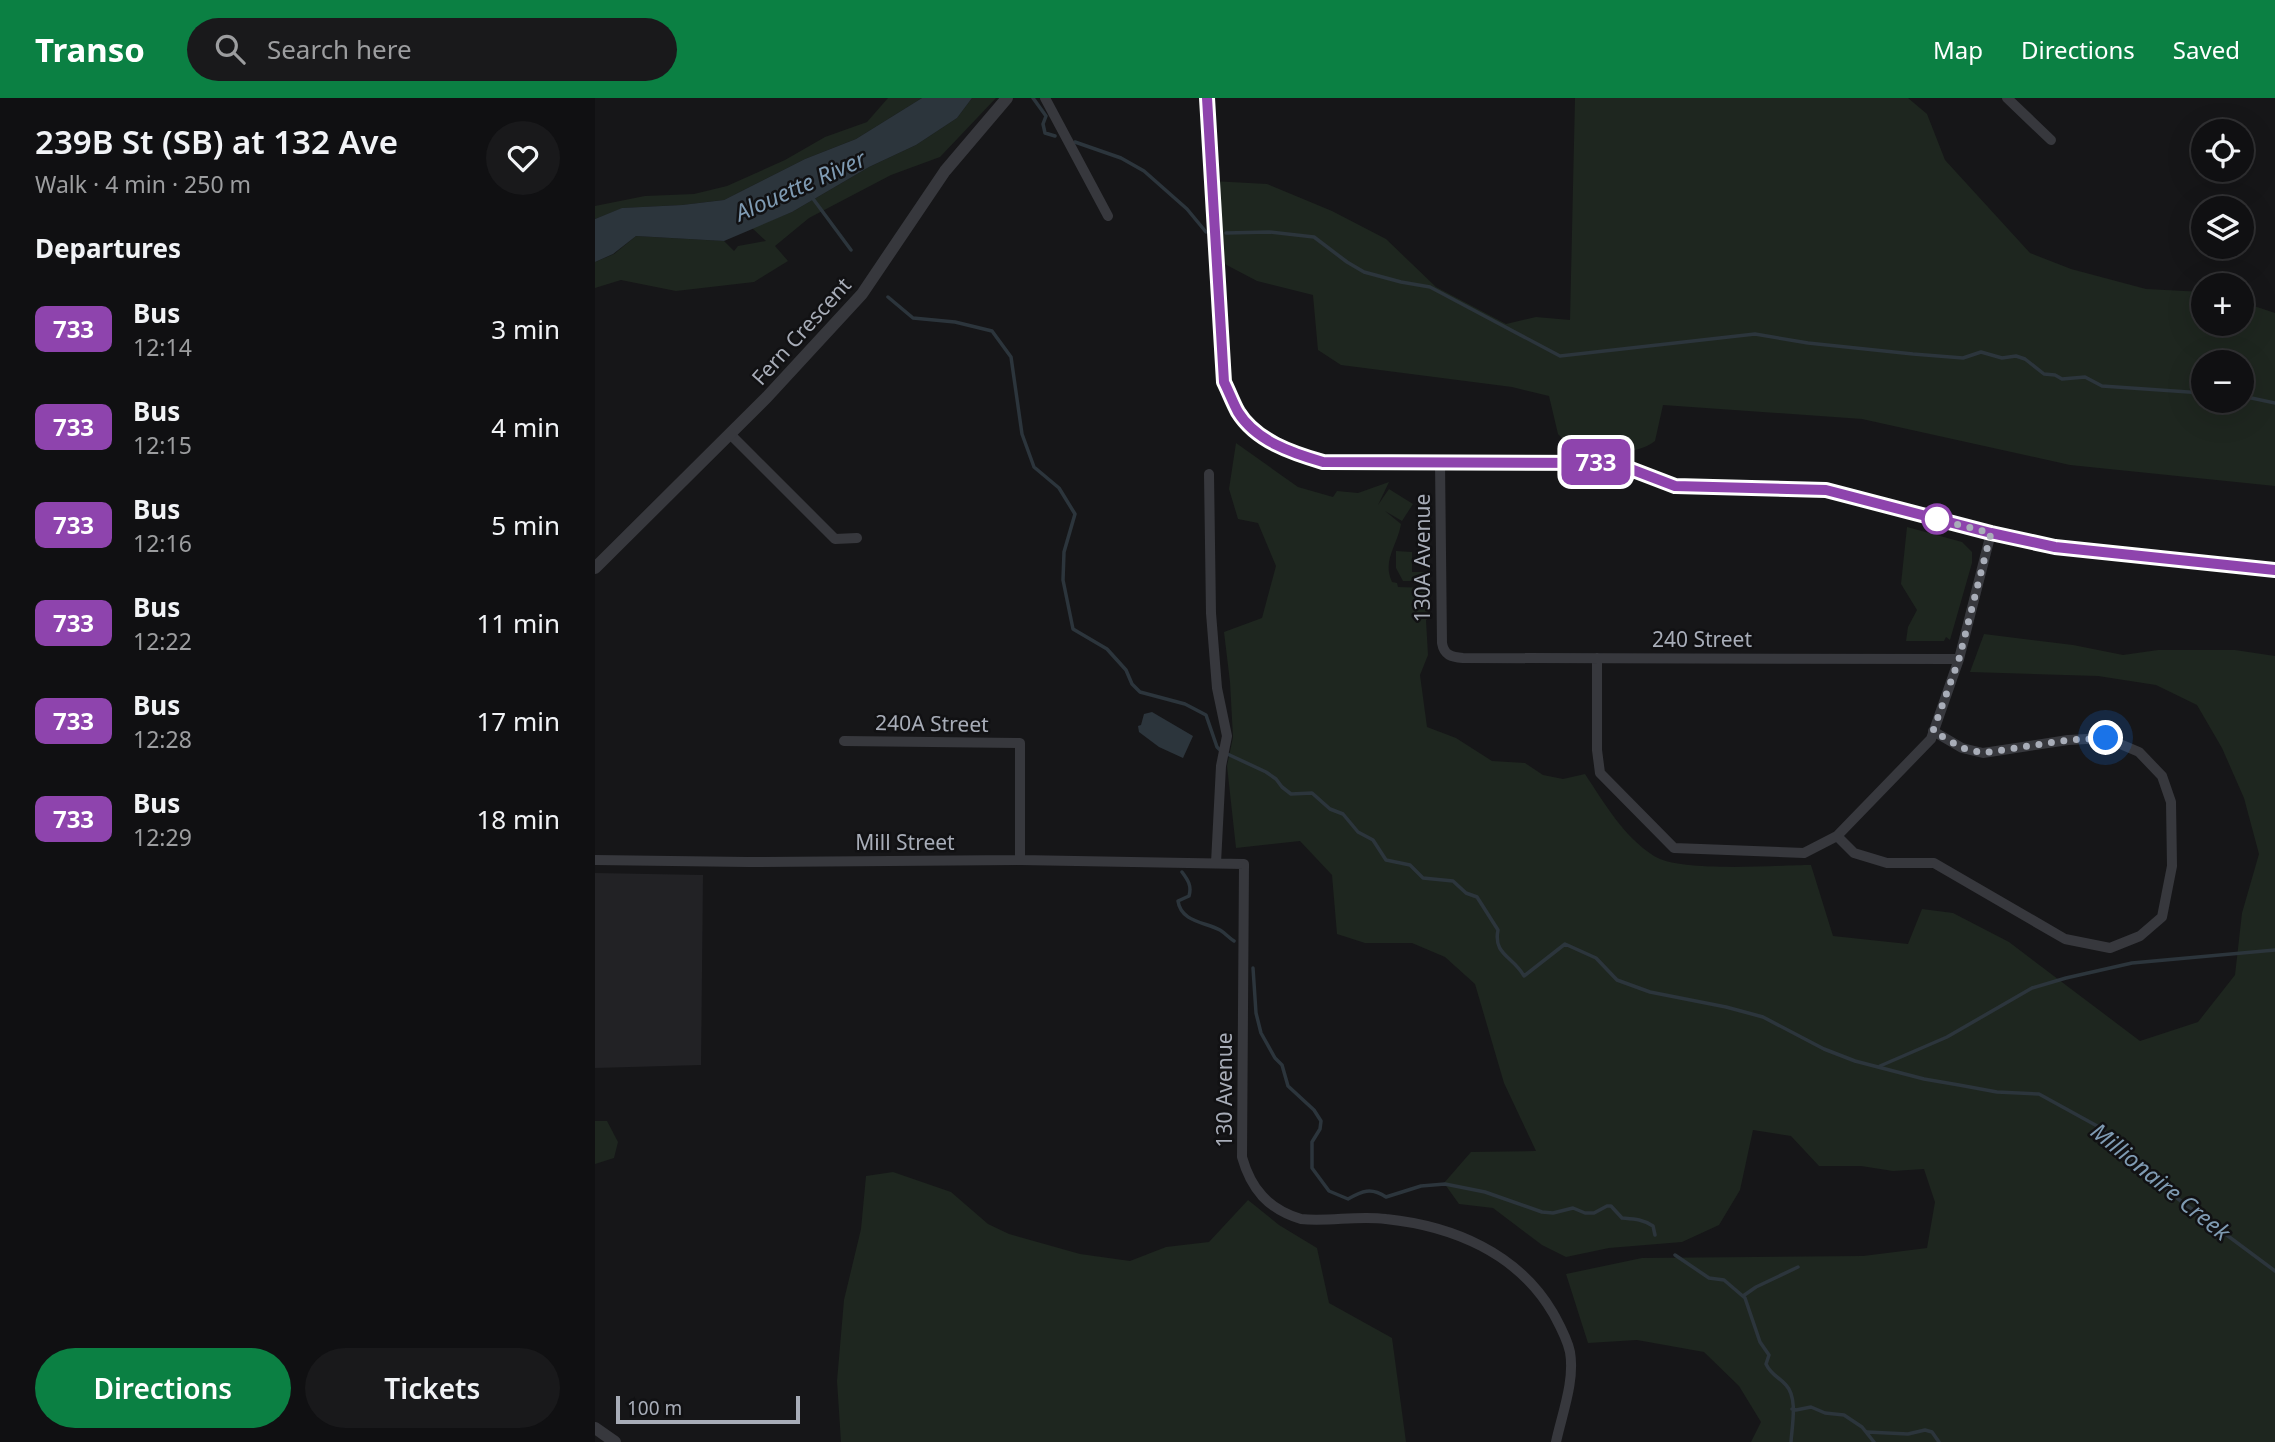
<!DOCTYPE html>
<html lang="en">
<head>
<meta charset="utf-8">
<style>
	:root { --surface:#101012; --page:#19191b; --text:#f1f3f6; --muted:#9c9d9f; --line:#303032; --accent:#0b8043 }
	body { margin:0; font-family:"Noto Sans",sans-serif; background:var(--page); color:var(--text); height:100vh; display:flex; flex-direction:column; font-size:26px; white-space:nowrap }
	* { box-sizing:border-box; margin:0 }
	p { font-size:23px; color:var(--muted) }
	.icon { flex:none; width:38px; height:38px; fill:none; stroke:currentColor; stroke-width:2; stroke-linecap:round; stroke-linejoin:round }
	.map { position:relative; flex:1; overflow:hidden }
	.drawer { display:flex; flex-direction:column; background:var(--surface); width:595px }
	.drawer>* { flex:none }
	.badge { padding:0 14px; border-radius:10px; font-size:24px; line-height:46px }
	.buttons { position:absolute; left:1596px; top:21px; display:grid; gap:14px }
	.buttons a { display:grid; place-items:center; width:63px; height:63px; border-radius:50%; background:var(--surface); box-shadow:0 7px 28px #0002,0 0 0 2px var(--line); font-size:35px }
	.scale { position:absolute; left:21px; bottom:18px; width:184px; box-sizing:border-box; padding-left:7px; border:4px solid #a8adb8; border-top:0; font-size:19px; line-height:24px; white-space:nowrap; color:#a8adb8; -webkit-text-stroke:5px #111113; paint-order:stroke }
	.you { position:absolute; width:35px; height:35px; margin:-18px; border:5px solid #fff; border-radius:50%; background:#1a73e8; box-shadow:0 0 0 10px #1a73e833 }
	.map>.badge { position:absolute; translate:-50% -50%; box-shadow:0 0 0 4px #fff }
	h2 { padding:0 35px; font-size:26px; line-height:63px }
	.round { display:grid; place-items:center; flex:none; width:74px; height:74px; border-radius:37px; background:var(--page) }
	.head { display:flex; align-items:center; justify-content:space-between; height:119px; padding:0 35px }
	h1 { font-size:33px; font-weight:600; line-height:52px }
	.button { display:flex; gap:14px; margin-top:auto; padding:14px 35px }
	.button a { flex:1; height:80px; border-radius:42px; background:var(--accent); color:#fff; font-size:28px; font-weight:600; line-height:80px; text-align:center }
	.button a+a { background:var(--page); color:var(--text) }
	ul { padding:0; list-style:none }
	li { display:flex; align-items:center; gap:21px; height:98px; padding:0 35px }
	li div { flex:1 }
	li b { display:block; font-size:26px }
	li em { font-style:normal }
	li .badge { min-width:77px; font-weight:700; text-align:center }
	header { display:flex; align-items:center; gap:42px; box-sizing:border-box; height:98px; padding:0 35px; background:var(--accent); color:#fff }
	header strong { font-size:33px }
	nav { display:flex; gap:38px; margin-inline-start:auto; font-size:24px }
	.search { width:490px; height:63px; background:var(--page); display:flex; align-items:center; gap:18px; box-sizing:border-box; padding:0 24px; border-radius:38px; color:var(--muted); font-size:26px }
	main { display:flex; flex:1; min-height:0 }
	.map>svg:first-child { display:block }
</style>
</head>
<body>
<header>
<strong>Transo</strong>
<div class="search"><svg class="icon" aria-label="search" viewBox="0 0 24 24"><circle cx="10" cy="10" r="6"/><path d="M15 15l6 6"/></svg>Search here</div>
<nav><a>Map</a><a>Directions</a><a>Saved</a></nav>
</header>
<main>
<section class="drawer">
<div class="head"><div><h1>239B St (SB) at 132 Ave</h1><p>Walk · 4 min · 250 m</p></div><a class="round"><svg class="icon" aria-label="heart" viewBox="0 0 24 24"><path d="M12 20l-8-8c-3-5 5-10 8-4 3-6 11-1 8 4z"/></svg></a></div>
<h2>Departures</h2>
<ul>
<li><span class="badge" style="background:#8e44ad;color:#fff">733</span><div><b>Bus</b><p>12:14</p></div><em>3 min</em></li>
<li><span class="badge" style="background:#8e44ad;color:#fff">733</span><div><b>Bus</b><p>12:15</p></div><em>4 min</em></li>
<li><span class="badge" style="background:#8e44ad;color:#fff">733</span><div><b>Bus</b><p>12:16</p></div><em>5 min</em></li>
<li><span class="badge" style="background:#8e44ad;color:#fff">733</span><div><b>Bus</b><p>12:22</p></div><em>11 min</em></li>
<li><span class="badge" style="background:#8e44ad;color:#fff">733</span><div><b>Bus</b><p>12:28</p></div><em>17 min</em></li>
<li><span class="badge" style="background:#8e44ad;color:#fff">733</span><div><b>Bus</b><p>12:29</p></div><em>18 min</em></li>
</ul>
<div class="button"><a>Directions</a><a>Tickets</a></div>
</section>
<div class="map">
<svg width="1680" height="1344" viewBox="0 0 1680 1344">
	<rect width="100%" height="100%" fill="#161618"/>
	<path fill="#222225" d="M 0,775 L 108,777 L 106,967 L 0,970 Z"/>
	<path fill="#1e261f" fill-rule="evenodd" d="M 293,0 L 327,0 L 261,41 L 210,61 L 129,102 L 87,107 L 28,110 L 0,121 L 0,108 L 50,98 L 99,96 L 132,88 L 190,62 L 230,39 L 272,24 Z
		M 377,0 L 401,0 L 345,59 L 296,77 L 214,120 L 180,148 L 193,163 L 159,184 L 81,193 L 26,182 L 0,190 L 0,164 L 19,156 L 41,138 L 129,143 L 139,153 L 143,148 L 171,143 L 157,130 L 197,114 L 274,69 L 321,47 L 362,20 Z
		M 980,0 L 1313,0 L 1332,16 L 1350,62 L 1435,155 L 1476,171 L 1551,191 L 1608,194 L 1608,226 L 1647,226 L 1647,204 L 1680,215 L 1680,388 L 1475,367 L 1267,321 L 1068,307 L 1060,343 C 1037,361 1003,351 975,348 L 963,336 L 954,298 L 917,289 L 746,267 L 723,252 L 718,197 L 662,183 L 622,162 L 617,83 L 672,86 L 737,113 L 791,141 L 841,189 L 911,226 L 941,219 L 975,222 ZM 1608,264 L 1647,264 L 1647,303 L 1608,303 Z
		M 641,345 L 703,389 L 738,399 L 742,393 L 763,395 L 794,384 L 783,407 L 794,391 L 818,406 L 807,423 L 790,413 L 806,426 C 802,449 787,462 797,484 L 802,485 L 803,489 L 834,490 L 833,520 L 831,522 L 833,557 L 825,577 L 832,629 L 861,640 L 897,663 L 930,665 L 948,677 L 968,681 L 990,676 C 1010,706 1028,738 1059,758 C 1086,775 1181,767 1216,767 L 1238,838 L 1313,846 L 1327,811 L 1358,815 L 1414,844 L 1545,943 L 1603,924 L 1640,877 L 1647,815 L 1664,756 L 1649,700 L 1627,650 L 1602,607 L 1561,587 L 1503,578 L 1375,574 L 1389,536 L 1478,547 L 1528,557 L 1563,552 L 1640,552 L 1680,558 L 1680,1344 L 1156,1344 L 1166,1324 L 1144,1288 L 1109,1254 L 1042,1242 L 993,1245 L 971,1176 L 1047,1160 L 1268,1158 L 1332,1150 L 1340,1104 L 1329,1071 L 1298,1073 L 1266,1068 L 1224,1068 L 1196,1038 L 1158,1032 L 1145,1092 L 1124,1127 L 1087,1144 L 1014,1150 L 971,1159 L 947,1147 L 898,1110 L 864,1106 L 849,1085 L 876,1054 L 941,1053 L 909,985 L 880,886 L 850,859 L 817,845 L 770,845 L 742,836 L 737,777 L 705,743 L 641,750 L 632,668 L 638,639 L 635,584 L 629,534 L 667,520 L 681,468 L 663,425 L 643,421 L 634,391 Z
		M 1312,429 L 1367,444 L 1377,454 L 1377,465 L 1355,542 L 1351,539 L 1349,543 L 1311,543 L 1313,529 L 1322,512 L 1306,486 Z
		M 801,453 L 817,454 L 817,474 L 830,474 L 830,483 L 808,483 L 801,470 Z
		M 0,1023 L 12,1023 L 23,1044 L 19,1060 L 0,1066 Z
		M 298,1074 L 356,1094 L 393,1126 L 414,1136 L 485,1156 L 535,1163 L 571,1149 L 614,1144 L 653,1102 L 684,1127 L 722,1150 L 734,1205 L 797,1240 L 811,1344 L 246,1344 L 242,1283 L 249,1202 L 266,1131 L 271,1078 Z"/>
	<path fill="#2c353c" d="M 327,0 L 377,0 L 362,20 L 321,47 L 274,69 L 197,114 L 129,143 L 41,138 L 18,156 L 0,164 L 0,121 L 27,110 L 87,107 L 129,102 L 210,61 L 261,41 Z
		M 557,614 L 598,638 L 588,660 L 564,649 L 544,634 L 543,628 L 546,627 L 549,616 Z"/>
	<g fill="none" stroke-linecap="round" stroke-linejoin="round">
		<path stroke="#2c353c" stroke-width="3.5" d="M 438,0 L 451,18 L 448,26 L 450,35 L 460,38
			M 480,44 L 526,60 L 549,73 L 592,111 L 611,134
			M 216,98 L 256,152
			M 631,135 L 674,134 L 719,139 L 752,164 L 769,174 L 806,184 L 835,189 L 965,258 L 1160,236 L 1213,245 L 1318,256 L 1368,260 L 1386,254 L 1407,260 L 1421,258 L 1430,261 L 1449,276 L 1460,277 L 1467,281 L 1490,279 L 1507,288 L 1608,295
			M 293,199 L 318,220 L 360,224 L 397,233 L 416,259 L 427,336 L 439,369 L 464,390 L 480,416 L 469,454 L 468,482 L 478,531 L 512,551 L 531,572 L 537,586 L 545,594 L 590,606 L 611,617 L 622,649 L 626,653 L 671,674 L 681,681 L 687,689 L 696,696 L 717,695 L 735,711 L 748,716 L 763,734 L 778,742 L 791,762 L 815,767 L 828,780 L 858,783 L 871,795 L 882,799 L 903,832 C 898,857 918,858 929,878 L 970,846 L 1001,860 L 1022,882 L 1055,894 L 1131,909 L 1168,919 L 1229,951 L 1260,963 L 1329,981 L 1364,987 L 1402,994 L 1444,996 L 1504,1029 L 1527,1050 L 1547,1074 L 1680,1173
			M 1647,298 L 1680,305
			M 587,774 C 593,782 597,788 594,798 L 583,803 C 586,824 610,824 625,832 C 630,835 634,840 639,843
			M 658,870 L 661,915 L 666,935 L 680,960 L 687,967 L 693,988 L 719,1012 L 726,1023 L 725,1031 L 717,1044 L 717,1070 L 734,1093 L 753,1101 C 767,1093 776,1089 791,1099 L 826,1088 L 850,1086 L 890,1094 L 947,1114 L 958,1115 L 978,1110 L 990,1115 L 999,1115 L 1012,1108 L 1016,1108 L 1027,1120 C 1039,1121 1047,1121 1058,1128 L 1060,1137
			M 1285,968 L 1352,939 L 1437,890 L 1471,880 L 1537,865 L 1680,852
			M 1080,1157 L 1114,1180 L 1129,1182 L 1150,1200 L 1165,1244 L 1174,1257 L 1171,1266 C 1176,1277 1184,1279 1191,1287 C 1203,1300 1197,1327 1196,1344
			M 1148,1198 L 1161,1189 L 1203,1169
			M 1197,1311 L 1201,1312 L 1216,1309 L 1230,1315 L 1249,1317 L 1267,1329 L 1279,1344
			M 1272,1334 L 1313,1336 L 1330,1332 L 1337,1334 L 1344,1344"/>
		<path stroke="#37383d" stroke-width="10" d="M 450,0 L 513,118
			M 1412,0 L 1456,42
			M 135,336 L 240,441 L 262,440
			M 845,364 L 847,545 C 849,557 856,559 868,560 L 1364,561
			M 614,376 L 616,515 L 622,590 L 632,638 L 626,668 L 621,765
			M 1002,560 L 1002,652 L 1005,675 L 1079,750 L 1209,755 L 1242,738 L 1336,641 L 1364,561 L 1396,435
			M 249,643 L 425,645 L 425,762
			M 1242,738 L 1259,755 L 1292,765 L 1339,765 L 1470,841 L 1515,850 L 1545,838 L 1567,819 L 1577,768 L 1576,704 L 1567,678 L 1544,654 L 1511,640 L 1473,642 L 1388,655 L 1367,650 L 1338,633
			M 0,762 L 153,764 L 425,762 L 649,766 L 647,1059 C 656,1091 673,1111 706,1121 C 734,1124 763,1117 791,1121 C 858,1128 923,1155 958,1215 C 965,1228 972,1240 975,1254 C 980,1283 967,1316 961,1344"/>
		<path stroke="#37383d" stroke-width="12" d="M 612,0 L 629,284 C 634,294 638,305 643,314 C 661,344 697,355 728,364 L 1020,364 L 1080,388 L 1231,392 L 1396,435 L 1460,449 L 1680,472
			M 0,470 L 172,299 L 267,196 L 350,73 L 412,0
			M 0,1330 L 20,1344"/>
	</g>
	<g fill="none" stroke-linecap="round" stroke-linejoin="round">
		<defs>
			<path id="line" d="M 612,0 L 629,284 C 634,294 638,305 643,314 C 661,343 697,355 728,364 L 1020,365 L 1080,388 L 1231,392 L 1396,435 L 1460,449 L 1680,472"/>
		</defs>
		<use href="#line" stroke="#fff" stroke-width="16"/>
		<use href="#line" stroke="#8e44ad" stroke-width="10"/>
		<path stroke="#a8adb8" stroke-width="7" stroke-dasharray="0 12.6" d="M 1342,421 L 1334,419 L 1396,435 L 1364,561 L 1338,633 L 1367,650 L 1388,655 L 1473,642 L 1511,640"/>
	</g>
	<circle fill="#fff" stroke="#8e44ad" stroke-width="3.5" cx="1342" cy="421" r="14"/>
	<g text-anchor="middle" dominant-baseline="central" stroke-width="5" stroke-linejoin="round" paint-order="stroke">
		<g font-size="21" fill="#a8adb8" stroke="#111113">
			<text transform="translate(206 233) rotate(-48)">Fern Crescent</text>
			<text transform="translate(827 460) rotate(-90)">130A Avenue</text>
			<text x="1107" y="541">240 Street</text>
			<text transform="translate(337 625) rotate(1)">240A Street</text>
			<text x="310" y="744">Mill Street</text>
			<text transform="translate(629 992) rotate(-90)">130 Avenue</text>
		</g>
		<g font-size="23" font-style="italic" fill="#7f9bb3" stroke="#111113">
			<text transform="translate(205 87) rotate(-24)">Alouette River</text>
			<text transform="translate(1566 1083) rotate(39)">Millionaire Creek</text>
		</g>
	</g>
</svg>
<div class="buttons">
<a><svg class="icon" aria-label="locate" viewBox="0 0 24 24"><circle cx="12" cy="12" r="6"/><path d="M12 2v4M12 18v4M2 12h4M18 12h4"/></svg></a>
<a><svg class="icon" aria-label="layers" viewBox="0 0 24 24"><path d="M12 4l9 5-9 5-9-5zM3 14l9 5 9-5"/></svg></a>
<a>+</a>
<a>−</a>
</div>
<div class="scale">100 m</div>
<div class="you" style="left:1511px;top:640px"></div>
<b class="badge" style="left:1001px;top:364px;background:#8e44ad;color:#fff">733</b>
</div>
</main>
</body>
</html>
